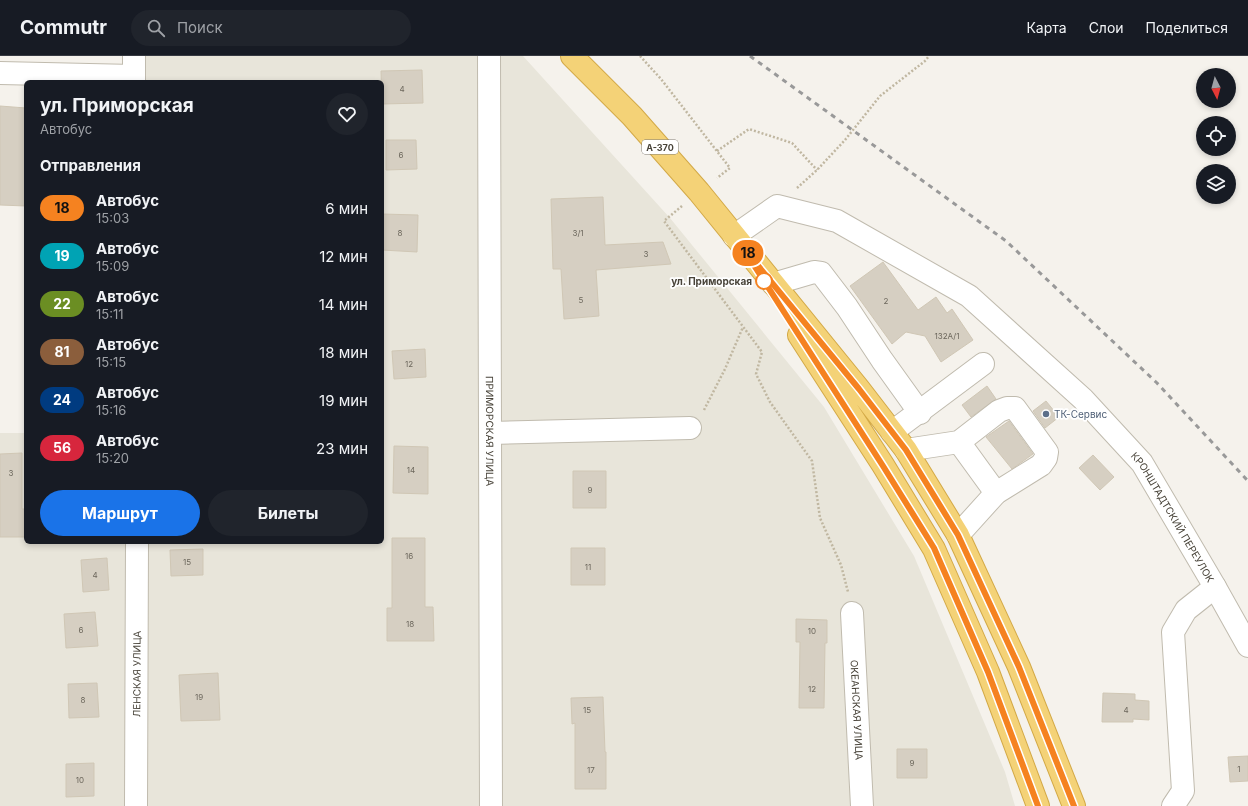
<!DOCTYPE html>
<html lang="ru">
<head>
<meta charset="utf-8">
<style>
	:root { --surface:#171b24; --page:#20242c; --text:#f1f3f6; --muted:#9ea1a6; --line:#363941; --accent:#1a73e8 }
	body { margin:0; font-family:Inter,sans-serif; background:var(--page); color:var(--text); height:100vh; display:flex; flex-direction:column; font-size:15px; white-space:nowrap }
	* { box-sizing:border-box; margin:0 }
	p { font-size:13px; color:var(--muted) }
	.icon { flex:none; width:22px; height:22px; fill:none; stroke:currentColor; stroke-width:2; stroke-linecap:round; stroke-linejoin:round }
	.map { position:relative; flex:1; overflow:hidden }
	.details { position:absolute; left:24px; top:24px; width:360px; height:464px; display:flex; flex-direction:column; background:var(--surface); border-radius:6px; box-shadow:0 2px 6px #0003 }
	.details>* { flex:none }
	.badge { padding:0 8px; border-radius:13px; font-size:14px; line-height:26px }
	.needle { width:26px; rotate:174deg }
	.controls { position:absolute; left:1196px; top:12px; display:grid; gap:8px }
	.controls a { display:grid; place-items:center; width:40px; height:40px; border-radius:50%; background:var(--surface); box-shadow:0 2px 6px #0003; font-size:20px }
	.map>.badge { position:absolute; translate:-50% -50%; box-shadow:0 0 0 2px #fff }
	h2 { padding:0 16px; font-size:15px; line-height:36px }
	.round { display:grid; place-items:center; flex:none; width:42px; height:42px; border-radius:21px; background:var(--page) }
	.summary { display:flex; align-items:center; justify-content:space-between; height:68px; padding:0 16px }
	h1 { font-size:19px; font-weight:700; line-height:30px }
	.primary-button { display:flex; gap:8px; margin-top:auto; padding:8px 16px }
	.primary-button a { flex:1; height:46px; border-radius:24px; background:var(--accent); color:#fff; font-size:16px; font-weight:700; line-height:46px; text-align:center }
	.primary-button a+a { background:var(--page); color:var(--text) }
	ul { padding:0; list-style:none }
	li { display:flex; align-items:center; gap:12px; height:48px; padding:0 16px }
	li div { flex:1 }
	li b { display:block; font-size:15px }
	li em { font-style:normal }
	li .badge { min-width:44px; font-weight:700; text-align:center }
	header { display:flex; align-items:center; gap:24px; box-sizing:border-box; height:56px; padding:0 20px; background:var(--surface); border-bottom:1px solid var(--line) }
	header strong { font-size:19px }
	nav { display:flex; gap:22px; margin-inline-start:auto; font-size:14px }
	.search { width:280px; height:36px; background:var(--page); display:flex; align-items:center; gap:10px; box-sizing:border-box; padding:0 14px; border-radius:22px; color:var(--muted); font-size:15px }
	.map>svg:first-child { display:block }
</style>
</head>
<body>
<header>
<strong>Commutr</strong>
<div class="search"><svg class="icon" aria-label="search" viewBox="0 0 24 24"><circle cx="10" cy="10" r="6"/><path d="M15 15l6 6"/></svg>Поиск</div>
<nav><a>Карта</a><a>Слои</a><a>Поделиться</a></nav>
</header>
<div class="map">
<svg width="1248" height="750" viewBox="0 0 1248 750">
	<rect width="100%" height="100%" fill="#f5f2ec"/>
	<path fill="#e8e5da" d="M 146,0 L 523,0 L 670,162 L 824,351 L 914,500 L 1005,716 L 1015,750 L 0,750 L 0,377 L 26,377 L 26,486 L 382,486 L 382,26 L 146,26 Z"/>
	<path fill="#d6cfc2" stroke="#d0c7b5" d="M 422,14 L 423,47 L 382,48 L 381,15 Z
		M 0,50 L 26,52 L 26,150 L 0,149 Z
		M 386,84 L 416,84 L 417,113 L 386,114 Z
		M 603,141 L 605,189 L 663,186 L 671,208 L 596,214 L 599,260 L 564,263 L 561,213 L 553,213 L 551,143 Z
		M 382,158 L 418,159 L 417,196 L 382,194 Z
		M 883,206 L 918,254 L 936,241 L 947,257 L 952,253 L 973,284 L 941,306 L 925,280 L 906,276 L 892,288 L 850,230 Z
		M 425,293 L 426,321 L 394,323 L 392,295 Z
		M 987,330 L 996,343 L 971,361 L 962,349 Z
		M 1046,345 L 1059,361 L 1045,372 L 1033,355 Z
		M 1009,365 L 1033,398 L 1012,413 L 986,381 Z
		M 394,390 L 428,391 L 428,438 L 393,437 Z
		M 22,397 L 22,453 L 26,453 L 26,481 L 0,481 L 0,398 Z
		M 1093,399 L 1114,421 L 1100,434 L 1079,412 Z
		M 573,415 L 606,415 L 606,452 L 573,452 Z
		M 392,482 L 425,482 L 425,551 L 433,551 L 434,585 L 387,585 L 387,552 L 392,552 Z
		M 571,492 L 605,492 L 605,529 L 571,529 Z
		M 203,493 L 203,519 L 171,520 L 170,494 Z
		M 107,502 L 109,534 L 83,536 L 81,504 Z
		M 95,556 L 98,590 L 66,592 L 64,558 Z
		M 796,563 L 827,564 L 827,587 L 825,587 L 824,652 L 799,652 L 800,586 L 796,586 Z
		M 218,617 L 220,664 L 181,665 L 179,619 Z
		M 97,627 L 99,661 L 69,662 L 68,628 Z
		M 1103,637 L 1135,638 L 1135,644 L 1149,645 L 1149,664 L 1133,663 L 1133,666 L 1102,666 Z
		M 603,641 L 605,696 L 606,696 L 606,733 L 575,733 L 575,667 L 572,668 L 571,642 Z
		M 897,693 L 927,693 L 927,722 L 897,722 Z
		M 1248,700 L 1248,725 L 1230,726 L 1228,701 Z
		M 94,707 L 94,740 L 66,741 L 66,708 Z"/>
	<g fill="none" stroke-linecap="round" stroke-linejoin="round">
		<defs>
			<g id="minor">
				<path d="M 134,0 L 134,26"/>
				<path id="s1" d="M 489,0 L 491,750"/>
				<path d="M 0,17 L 134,20"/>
				<path id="s2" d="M 734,180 L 777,150 L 837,165 L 969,240 L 1083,343 L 1142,407 L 1215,531 L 1248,590"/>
				<path d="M 773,228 L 814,216 L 821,217 L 847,251 L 882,304 L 920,357"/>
				<path d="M 892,376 L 983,308"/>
				<path d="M 491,377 L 690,372"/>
				<path d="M 959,386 L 996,437"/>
				<path d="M 906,394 L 959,386 L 999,355 L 1007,352 L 1015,352 L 1047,396 L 1046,402 L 1041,409 L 996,437 L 958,479"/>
				<path id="s3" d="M 852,557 L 862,750"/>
				<path id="s4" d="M 136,750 L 137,486"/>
				<path d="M 1173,750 L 1183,735 L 1173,576 L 1186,554 L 1215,531"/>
			</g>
			<path id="highway" d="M 572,0 L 632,60 L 699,136 L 859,333 L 906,394 L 958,479 L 1019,611 L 1074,750
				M 799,279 L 883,409 L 934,493 L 988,616 L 1038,750"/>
		</defs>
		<use href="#minor" stroke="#c0bbae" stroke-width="24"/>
		<use href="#highway" stroke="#d3a947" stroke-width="24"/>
		<path stroke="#c0b7a1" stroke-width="2.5" stroke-dasharray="2 2" stroke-linecap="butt" d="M 640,0 L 661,23 L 730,112 L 717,122
			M 717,95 L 749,73 L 792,87 L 817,114
			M 797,132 L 817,114 L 845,84 L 880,40 L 925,5 L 929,0
			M 682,150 L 664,165 L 762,296 L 756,318 L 770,346 L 812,405 L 820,462 L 841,509 L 848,536
			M 704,354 L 725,313 L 743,271"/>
		<use href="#minor" stroke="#fff" stroke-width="22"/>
		<use href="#highway" stroke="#f4d277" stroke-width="22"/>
		<path stroke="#999" stroke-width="3" stroke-dasharray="5 5" stroke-linecap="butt" d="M 750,0 L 1006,185 L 1157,327 L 1248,425"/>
	</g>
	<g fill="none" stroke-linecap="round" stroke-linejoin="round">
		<defs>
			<path id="line" d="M 1038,750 L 988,616 L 934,492 L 883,410 L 741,189 L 859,333 L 906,394 L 958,479 L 1019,611 L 1074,750"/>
		</defs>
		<use href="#line" stroke="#fff" stroke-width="9"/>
		<use href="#line" stroke="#f58220" stroke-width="6"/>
	</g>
	<circle fill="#fff" stroke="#f58220" stroke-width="2" cx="764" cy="225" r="8"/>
	<circle fill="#5c6f8a" stroke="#fff" stroke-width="1.5" cx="1046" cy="358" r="4"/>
	<g text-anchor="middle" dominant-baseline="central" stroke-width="3.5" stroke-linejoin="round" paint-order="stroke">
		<g font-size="8" fill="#6c675c">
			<text x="402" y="33">4</text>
			<text x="401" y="99">6</text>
			<text x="400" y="177">8</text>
			<text x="578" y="177">3/1</text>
			<text x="646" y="198">3</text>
			<text x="581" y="244">5</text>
			<text x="886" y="245">2</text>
			<text x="947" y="280">132А/1</text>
			<text x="409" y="308">12</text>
			<text x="411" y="414">14</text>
			<text x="11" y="417">3</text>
			<text x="590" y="434">9</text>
			<text x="409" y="500">16</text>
			<text x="187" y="506">15</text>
			<text x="588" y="511">11</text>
			<text x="95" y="519">4</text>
			<text x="410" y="568">18</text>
			<text x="81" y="574">6</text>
			<text x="812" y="575">10</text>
			<text x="812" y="633">12</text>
			<text x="199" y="641">19</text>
			<text x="83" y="644">8</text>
			<text x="587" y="654">15</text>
			<text x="1126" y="654">4</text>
			<text x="912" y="707">9</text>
			<text x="1239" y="713">1</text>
			<text x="591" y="714">17</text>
			<text x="80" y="724">10</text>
		</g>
		<rect fill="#fff" stroke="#807c75" stroke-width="1" x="642" y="84" width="36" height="14" rx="3"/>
		<g font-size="9" font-weight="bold" fill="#49443a">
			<text x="660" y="91">А-370</text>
		</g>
		<g font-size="10" font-weight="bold" fill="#49443a" stroke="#fff" text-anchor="end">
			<text x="752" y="225">ул. Приморская</text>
		</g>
		<g font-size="10" fill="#4e5e75" stroke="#fff" text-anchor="start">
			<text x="1054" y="358">ТК-Сервис</text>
		</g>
		<g font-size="10" fill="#49443a" stroke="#fff">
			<text stroke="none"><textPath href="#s1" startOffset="375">ПРИМОРСКАЯ УЛИЦА</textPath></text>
			<text stroke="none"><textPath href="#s2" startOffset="569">КРОНШТАДТСКИЙ ПЕРЕУЛОК</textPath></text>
			<text stroke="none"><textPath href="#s4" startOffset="132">ЛЕНСКАЯ УЛИЦА</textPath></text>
			<text stroke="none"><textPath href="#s3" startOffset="97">ОКЕАНСКАЯ УЛИЦА</textPath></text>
		</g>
	</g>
</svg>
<div class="controls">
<a><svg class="needle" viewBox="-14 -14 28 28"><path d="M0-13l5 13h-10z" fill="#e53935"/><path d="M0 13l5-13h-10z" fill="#9ea1a6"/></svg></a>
<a><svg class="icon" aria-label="locate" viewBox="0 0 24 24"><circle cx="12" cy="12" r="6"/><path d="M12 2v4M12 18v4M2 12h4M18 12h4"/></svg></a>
<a><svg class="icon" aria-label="layers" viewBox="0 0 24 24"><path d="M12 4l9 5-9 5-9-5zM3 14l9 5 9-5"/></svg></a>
</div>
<b class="badge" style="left:748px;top:197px;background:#f58220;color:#111">18</b>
<section class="details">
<div class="summary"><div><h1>ул. Приморская</h1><p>Автобус</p></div><a class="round"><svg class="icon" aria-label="heart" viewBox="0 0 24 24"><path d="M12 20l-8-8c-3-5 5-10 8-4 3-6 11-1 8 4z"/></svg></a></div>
<h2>Отправления</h2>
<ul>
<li><span class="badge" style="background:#f58220;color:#111">18</span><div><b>Автобус</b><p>15:03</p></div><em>6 мин</em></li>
<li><span class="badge" style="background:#00a3b4;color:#fff">19</span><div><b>Автобус</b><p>15:09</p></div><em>12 мин</em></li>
<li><span class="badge" style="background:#6b8e23;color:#fff">22</span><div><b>Автобус</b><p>15:11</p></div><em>14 мин</em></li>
<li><span class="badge" style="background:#8b5e3c;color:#fff">81</span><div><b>Автобус</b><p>15:15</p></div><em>18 мин</em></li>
<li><span class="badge" style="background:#003b80;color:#fff">24</span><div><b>Автобус</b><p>15:16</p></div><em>19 мин</em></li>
<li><span class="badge" style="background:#d7263d;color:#fff">56</span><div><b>Автобус</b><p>15:20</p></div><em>23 мин</em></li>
</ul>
<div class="primary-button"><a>Маршрут</a><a>Билеты</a></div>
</section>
</div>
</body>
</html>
